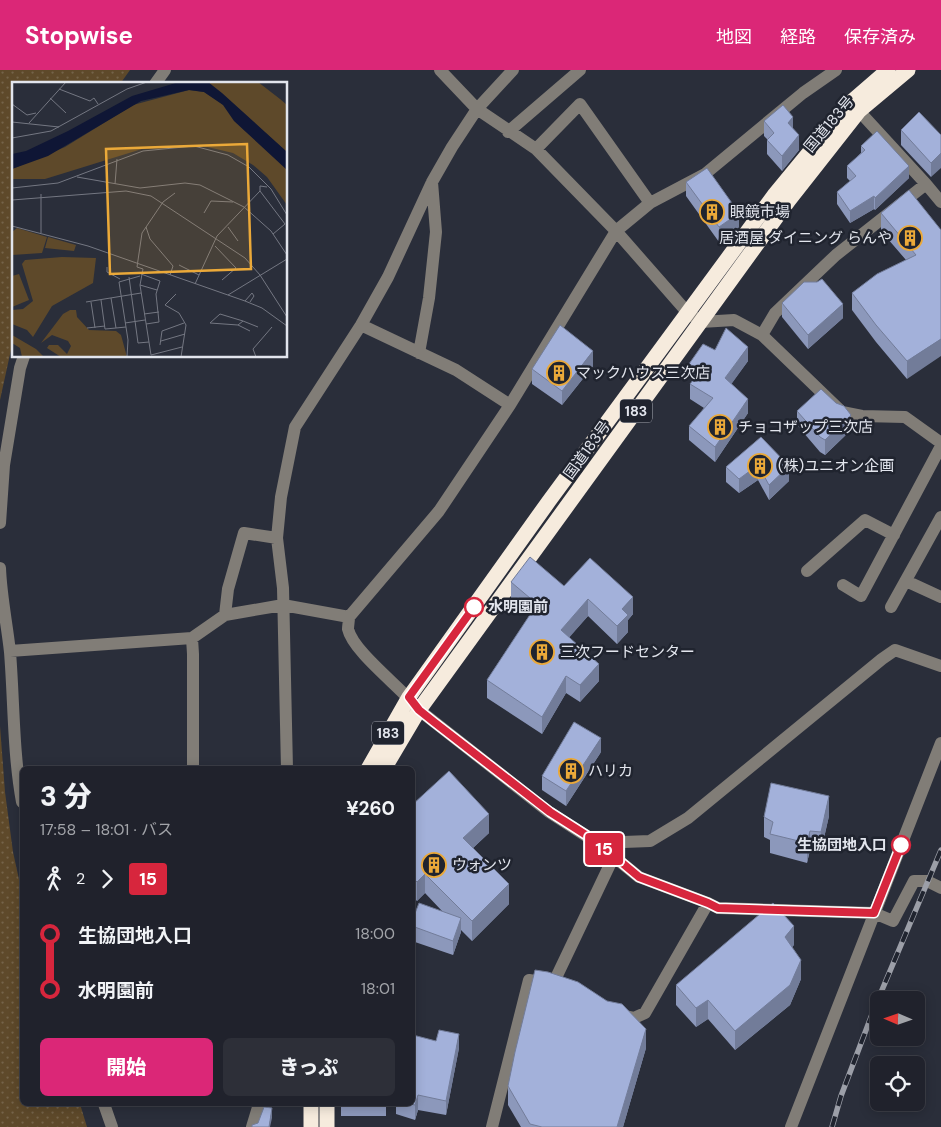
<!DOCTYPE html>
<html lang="ja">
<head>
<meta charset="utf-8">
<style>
	:root { --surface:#20222c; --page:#2d2f38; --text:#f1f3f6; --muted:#a2a4a9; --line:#3d3f48; --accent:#db2777 }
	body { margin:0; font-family:"DM Sans","Noto Sans JP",sans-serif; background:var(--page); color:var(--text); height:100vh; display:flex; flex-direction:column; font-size:19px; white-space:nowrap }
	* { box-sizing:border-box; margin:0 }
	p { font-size:16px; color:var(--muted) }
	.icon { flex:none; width:28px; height:28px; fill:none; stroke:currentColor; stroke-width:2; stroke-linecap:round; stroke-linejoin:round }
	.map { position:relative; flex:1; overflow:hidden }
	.side { position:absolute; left:20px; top:696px; width:395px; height:340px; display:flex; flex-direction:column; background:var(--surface); border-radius:8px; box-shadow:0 2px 12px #0003,0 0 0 1px var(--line) }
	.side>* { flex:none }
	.badge { padding:0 10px; border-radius:4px; font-size:18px; line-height:32px }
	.needle { width:32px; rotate:272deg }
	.tools { position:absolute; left:870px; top:921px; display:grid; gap:10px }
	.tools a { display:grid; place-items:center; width:55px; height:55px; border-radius:8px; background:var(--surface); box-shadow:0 2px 12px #0003,0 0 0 1px var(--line); font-size:25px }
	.map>.badge { position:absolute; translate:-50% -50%; box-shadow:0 0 0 2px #fff }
	.legs { display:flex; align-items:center; gap:8px; height:55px; padding:0 20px; font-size:16px }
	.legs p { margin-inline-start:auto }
	.head { display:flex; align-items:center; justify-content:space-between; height:85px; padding:0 20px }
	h1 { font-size:28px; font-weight:800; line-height:38px }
	.cta { display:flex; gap:10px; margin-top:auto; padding:10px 20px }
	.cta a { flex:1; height:58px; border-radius:8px; background:var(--accent); color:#fff; font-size:20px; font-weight:800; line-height:58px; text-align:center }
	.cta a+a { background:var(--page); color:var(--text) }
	ul { padding:0 20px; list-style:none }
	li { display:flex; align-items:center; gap:18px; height:55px; font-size:19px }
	li i { display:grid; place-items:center; width:8px; height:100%; margin:0 6px; background:currentColor }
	li i::after { content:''; width:12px; height:12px; margin:-6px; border:4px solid; border-radius:50%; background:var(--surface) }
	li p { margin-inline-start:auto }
	li:first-child i { background:linear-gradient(#0000 50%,currentColor 0) }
	li:last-child i { background:linear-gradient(currentColor 50%,#0000 0) }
	header { display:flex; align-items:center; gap:30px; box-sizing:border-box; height:70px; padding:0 25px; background:var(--accent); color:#fff }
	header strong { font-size:24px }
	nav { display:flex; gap:28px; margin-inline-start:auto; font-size:18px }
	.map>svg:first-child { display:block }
</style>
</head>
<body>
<header>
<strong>Stopwise</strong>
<nav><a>地図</a><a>経路</a><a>保存済み</a></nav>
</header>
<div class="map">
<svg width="941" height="1057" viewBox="0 0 941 1057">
	<defs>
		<pattern id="grass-dots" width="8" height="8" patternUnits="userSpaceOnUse" patternTransform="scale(1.25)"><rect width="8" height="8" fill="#5e492a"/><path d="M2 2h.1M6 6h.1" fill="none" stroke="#756349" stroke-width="1.8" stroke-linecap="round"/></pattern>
	</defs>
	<rect width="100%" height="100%" fill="#2a2e3a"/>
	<path fill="url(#grass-dots)" d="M 0,0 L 130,0 L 120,14 L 14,14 L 14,266 L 0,330 Z
		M 0,656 L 5,722 L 13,782 L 22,823 L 22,1034 L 80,1034 L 87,1057 L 0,1057 Z"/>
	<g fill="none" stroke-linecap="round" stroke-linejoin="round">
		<path stroke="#817d77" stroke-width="12" d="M 440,0 L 477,39 L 536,79 L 616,161 L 687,242 L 701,252 L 734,250 L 762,265 L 842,342 L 862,346 L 905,347 L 941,373
			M 836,0 L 803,23 L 705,104 L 650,133 L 616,161 L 510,335 L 439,441 L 349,547 C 349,551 348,556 348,559 C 353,582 403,619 419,640 L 549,742 L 597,773 L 639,807 L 708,833 L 718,838 L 874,843 L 893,851 L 914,811 L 927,811 L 941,818
			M 155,14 L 165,0
			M 859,41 L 926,114
			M 508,62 L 580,0
			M 536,79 L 580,34 L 650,133
			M 361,255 L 456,300 L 510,335
			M 762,265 L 775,243 L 836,185 L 926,114 L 941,132
			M 419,283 L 429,228 L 436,162 L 432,112
			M 0,453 L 4,395 L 20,298 L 24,286
			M 0,498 C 1,526 7,554 10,582 C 14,632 13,682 22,732
			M 807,501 L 865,450 L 894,465
			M 906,511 L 941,527
			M 843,515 L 861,526 L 941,376
			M 891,537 L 941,447
			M 225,545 L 228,519 L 244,463 L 277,468
			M 192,568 L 193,584 L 193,699
			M 10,581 L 192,568 L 225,545 L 283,535 L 349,547
			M 287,699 L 283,518 L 277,468 L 281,427 L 295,357 L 361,255 L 388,207 L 432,112 L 452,77 L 477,39 L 513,0
			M 597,773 L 650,771 L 688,748 L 882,589 L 895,580 L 941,596
			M 553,914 L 614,786
			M 619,945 L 634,948 L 645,943 L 708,833
			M 104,1034 L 112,1057
			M 252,1057 L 259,1034
			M 492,1057 L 529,910 L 548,913
			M 791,1057 L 941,673"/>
		<path stroke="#f6ebdd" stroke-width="15" d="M 368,699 L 409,627 L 549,431 L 775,124 L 850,33 L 888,0
			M 384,699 L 419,640 L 789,130 L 859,41 L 908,0
			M 311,1034 L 311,1057
			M 327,1034 L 327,1057"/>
		<defs>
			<path id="rail" d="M 832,1057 L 841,1026 L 874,939 L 941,780"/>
		</defs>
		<use href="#rail" stroke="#9c9fa8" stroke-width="5.5"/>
		<use href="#rail" stroke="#20242f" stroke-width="4" stroke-dasharray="11" stroke-linecap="butt"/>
	</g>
	<path fill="#8c98bb" d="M 764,51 L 793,59 L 799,80 L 782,101 L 767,84 L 767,69 L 764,66 Z
		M 901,60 L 941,65 L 931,107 L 901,75 Z
		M 861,76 L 909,108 L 875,140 L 874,139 L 850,153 L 837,134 L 837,122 L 850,111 L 847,108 L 847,96 L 861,83 Z
		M 686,112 L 739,157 L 719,172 L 686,126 Z
		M 881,143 L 941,160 L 907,309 L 876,272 L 852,240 L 852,223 L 906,190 L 881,161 Z
		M 782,233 L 843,248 L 808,279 L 782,247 Z
		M 715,280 L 748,291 L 731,314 L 748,343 L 715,392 L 689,370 L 689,356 L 704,338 L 690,329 L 690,314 L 693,311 L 689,308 L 689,294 Z
		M 593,296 L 562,335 L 532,314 L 532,299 Z
		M 797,341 L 851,360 L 825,385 L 820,382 L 797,355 Z
		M 761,367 L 789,411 L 769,430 L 758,410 L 739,423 L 726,412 L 726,397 Z
		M 511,512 L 564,516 L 633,544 L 628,550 L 628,562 L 617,574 L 588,546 L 569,567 L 599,611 L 580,632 L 566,623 L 542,664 L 487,628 L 487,610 L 530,545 L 511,529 Z
		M 601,682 L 566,736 L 542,720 L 542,706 Z
		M 412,735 L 489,763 L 473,778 L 509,834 L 472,871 L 461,860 L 461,862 L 453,885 L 412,871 L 412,851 L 442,841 L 425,823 L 417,831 L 412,826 Z
		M 829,746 L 821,781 L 810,780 L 807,793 L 770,783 L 770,770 L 764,767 L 764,747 Z
		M 794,875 L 792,877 L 801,909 L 790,935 L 735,980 L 708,949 L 696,957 L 676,935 L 676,915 Z
		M 436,971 L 459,978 L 446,1045 L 418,1040 L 415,1050 L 396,1044 L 396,1034 L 412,1034 Z
		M 646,978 L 623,1057 L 521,1057 L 508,1035 L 508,1016 Z
		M 227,1034 L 237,1034 L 236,1036 Z
		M 341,1034 L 386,1034 L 386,1046 L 341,1046 Z"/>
	<path fill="#727c99" d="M 793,47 L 793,62 L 788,53 Z
		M 799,65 L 799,80 L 782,101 L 782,86 Z
		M 941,83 L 941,98 L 931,107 L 931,93 Z
		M 909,96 L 909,108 L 875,140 L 875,128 Z
		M 874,126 L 874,139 L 850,153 L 850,141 Z
		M 739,143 L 739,157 L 719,172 L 719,157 Z
		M 843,234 L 843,248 L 808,279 L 808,265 Z
		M 941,269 L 941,286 L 907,309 L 907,291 Z
		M 748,277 L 748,291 L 725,323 L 725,308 Z
		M 593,281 L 593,296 L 562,335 L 562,321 Z
		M 748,329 L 748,343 L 715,392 L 715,377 Z
		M 851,345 L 851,360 L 825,385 L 825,370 Z
		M 758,395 L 758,410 L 739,423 L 739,409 Z
		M 789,396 L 789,411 L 769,430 L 769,415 Z
		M 633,527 L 633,544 L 628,550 L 628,562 L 617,574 L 617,556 L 622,539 Z
		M 588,529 L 588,546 L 561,577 L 561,560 Z
		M 599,594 L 599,611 L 580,632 L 580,615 Z
		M 566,606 L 566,623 L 542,664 L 542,647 Z
		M 601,668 L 601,682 L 566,736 L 566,721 Z
		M 829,726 L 829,746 L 821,781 L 821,762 Z
		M 489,744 L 489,763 L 463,787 L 463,768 Z
		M 810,761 L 810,780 L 807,793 L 807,773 Z
		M 425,804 L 425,823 L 417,831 L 417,812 Z
		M 509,814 L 509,834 L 472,871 L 472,851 Z
		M 461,848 L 461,862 L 453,885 L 453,871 Z
		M 794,856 L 794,875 L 785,886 L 785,867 Z
		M 801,890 L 801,909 L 790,935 L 735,980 L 735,961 Z
		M 708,930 L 708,949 L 696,957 L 696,938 Z
		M 646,959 L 646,978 L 623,1057 L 617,1057 Z
		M 459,964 L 459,978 L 446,1045 L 446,1031 Z
		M 418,1025 L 418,1040 L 415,1050 L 415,1035 Z
		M 272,1038 L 272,1048 L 270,1057 L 269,1057 Z"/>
	<path fill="#a3b1da" stroke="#727c99" d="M 783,35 L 793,47 L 788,53 L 799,65 L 782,86 L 767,70 L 774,63 L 764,51 Z
		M 919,42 L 941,65 L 941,83 L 931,93 L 901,60 Z
		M 877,61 L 909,96 L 875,128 L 874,126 L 850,141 L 837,122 L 856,106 L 847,96 L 865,80 L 861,76 Z
		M 707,98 L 739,143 L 719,157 L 686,112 Z
		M 909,120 L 941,160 L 941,269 L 907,291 L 876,255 L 852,223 L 877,204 L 916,185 L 881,143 Z
		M 822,209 L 843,234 L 808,265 L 782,233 L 804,212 L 817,212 Z
		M 560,255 L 593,281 L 562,321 L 532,299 Z
		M 726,258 L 748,277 L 725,308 L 748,329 L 715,377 L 689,356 L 713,328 L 690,314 L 701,300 L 689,294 L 703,274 L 715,280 Z
		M 821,319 L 836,333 L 844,336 L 851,345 L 825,370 L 820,367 L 797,341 Z
		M 761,367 L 789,396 L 769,415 L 758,395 L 739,409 L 726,397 Z
		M 530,487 L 564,516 L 590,488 L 633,527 L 622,539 L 628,545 L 617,556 L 588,529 L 561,560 L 599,594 L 580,615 L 566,606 L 542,647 L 487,610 L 537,534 L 511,512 Z
		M 574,652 L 601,668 L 566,721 L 542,706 Z
		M 449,701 L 489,744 L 463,768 L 509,814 L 472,851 L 425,804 L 417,812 L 412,807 L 412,735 Z
		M 771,713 L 829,726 L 821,762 L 810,761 L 807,773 L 770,764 L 773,752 L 764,747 Z
		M 419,833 L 461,848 L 453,871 L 412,856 L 412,851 Z
		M 773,833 L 794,856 L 785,867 L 801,890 L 790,915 L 735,961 L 708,930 L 696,938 L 676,915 Z
		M 535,900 L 548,902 L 578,912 L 607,931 L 622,934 L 646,959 L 617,1057 L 542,1057 L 530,1054 L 508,1016 L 515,982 Z
		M 439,960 L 459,964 L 446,1031 L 418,1025 L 415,1035 L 410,1034 L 412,1034 L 413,965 L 436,971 Z
		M 264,1037 L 272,1038 L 269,1057 L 252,1057 L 252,1055 L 258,1053 Z"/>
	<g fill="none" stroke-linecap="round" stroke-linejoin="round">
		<defs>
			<path id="line-1" d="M 474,537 L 409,627 L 419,640 L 434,652 L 550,742 L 597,772 L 639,807 L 708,833 L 718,838 L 874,843 L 901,775"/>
		</defs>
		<use href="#line-1" stroke="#fff" stroke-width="11"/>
		<use href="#line-1" stroke="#d7263d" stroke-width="8"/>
	</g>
	<defs>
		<symbol id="building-ring" viewBox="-11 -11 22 22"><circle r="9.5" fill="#20242f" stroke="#eba939" stroke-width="1.5"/><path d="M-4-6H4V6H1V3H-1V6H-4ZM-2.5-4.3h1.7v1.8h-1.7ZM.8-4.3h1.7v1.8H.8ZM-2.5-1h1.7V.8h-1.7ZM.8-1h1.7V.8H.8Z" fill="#eba939"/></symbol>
	</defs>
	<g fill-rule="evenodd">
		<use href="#building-ring" x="698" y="128" width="28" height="28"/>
		<use href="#building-ring" x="896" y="154" width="28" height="28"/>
		<use href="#building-ring" x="545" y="289" width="28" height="28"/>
		<use href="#building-ring" x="706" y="343" width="28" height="28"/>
		<use href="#building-ring" x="746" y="382" width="28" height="28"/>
		<use href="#building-ring" x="528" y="568" width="28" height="28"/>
		<use href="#building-ring" x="557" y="687" width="28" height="28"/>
		<use href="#building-ring" x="420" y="781" width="28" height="28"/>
	</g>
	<g fill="#fff" stroke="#d7263d" stroke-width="2.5">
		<circle cx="474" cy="537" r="9"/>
		<circle cx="901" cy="775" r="9"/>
	</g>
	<g text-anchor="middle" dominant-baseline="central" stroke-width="5" stroke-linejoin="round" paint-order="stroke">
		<g fill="#20242f" stroke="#a8abb4" stroke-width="1">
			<rect x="620" y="329.5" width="32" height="23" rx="4"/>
			<rect x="372" y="651.5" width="32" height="23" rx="4"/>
		</g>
		<g font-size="14" font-weight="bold" fill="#e2e5ed">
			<text x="636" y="341">183</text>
			<text x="388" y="663">183</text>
		</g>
		<g font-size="15" fill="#e2e5ed" stroke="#20242f">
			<text transform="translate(829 54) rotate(-50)">国道183号</text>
			<text transform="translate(587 380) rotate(-54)">国道183号</text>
		</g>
		<g font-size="15" fill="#e2e5ed" stroke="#20242f" text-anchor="start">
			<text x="730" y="142">眼鏡市場</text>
			<text x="892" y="168" text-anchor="end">居酒屋 ダイニング らんや</text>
			<text x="576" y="303">マックハウス三次店</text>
			<text x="738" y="357">チョコザップ三次店</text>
			<text x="778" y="396">(株)ユニオン企画</text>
			<text x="560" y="582">三次フードセンター</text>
			<text x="588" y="701">ハリカ</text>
			<text x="452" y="795">ウォンツ</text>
		</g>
		<g font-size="15" font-weight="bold" fill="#e2e5ed" stroke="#20242f" text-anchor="start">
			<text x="488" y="537">水明園前</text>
			<text x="887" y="775" text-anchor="end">生協団地入口</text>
		</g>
	</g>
	<g transform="translate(12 12)">
		<rect width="275" height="275" fill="#2a2e3a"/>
		<path d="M 196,0 L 246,0 L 268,17 L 275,23 L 275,70 ZM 177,8 L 192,10 L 212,23 L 231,47 L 270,81 L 275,88 L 275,123 L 255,95 L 241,83 L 221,71 L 187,63 L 130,67 L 33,97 L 0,97 L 0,87 L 53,65 L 121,23 ZM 0,253 L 24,267 L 32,275 L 10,275 L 8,266 L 0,261 Z" fill="#5e492a"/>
		<path d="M 50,175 L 84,176 L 81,201 L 40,224 L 21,255 L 15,248 L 0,242 L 0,228 L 11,227 L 21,219 L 10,182 L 13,178 ZM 58,228 L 64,228 L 65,235 L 77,248 L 104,249 L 109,253 L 115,275 L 49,275 L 35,266 L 37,263 L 46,263 L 55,272 L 59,264 L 56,259 L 40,253 L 29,261 L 51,232 Z" fill="#5e492a"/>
		<path d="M 5,146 L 35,155 L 30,171 L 0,173 L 0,150 ZM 36,155 L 64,163 L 62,169 L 33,166 ZM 7,192 L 17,218 L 0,225 L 0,194 Z" fill="#5e492a"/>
		<path d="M 167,0 L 196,0 L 210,11 L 275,70 L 275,88 L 222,39 L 211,23 L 192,10 L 177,8 L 129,19 L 36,74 L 0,87 L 0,72 L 14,69 L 56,49 L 120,14 Z" fill="#0f1635"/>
		<path fill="none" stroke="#747782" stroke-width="1" d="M 47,7 L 78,19 L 82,16 L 86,22M 38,16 L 54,31M 0,22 L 15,33 L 24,31M 0,40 L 47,45M 17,41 L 54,0M 0,56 L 39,49 L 115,7 L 135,0M 65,95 L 128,106 L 173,101 L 188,103 L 232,125 L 259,149 L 275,173M 103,102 L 105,77M 0,106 L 46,101 L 131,69 L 182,64 L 216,73 L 237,85 L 259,107 L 275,133M 248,109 L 273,142 L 261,152M 163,111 L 151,120 L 130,151 L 125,185 L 131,187 L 128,203 L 139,273 L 170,265M 29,112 L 29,151M 0,118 L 114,109 L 139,114 L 233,176 L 248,193 L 275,235M 192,131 L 199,119 L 221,120M 0,144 L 76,164 L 233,219 L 250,226 L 275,244M 134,145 L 138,157 L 161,184 L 158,193M 216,145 L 226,159M 203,164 L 224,186 L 210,198M 167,183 L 187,193M 95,185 L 95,190 L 108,197M 129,192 L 148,199 L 144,212 L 147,240 L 134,242M 117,195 L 126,261 L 137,260M 183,202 L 205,154 L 248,109 L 248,104 L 255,105M 128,203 L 145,208M 164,212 L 153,223 L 167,231 L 174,243 L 169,275M 216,213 L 275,177M 99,216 L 104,246 L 114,245M 89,218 L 93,247 L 104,246M 233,219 L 240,211 L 242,214 L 238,220M 74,220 L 129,211M 79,220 L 83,246M 132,232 L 147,230M 231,239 L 246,245M 113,241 L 133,238M 226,243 L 198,241 L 208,232 L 231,239 L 226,243 L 238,249M 75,246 L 93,244M 149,259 L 173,252M 148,263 L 150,249 L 172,241M 115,275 L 116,258 L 107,200 L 128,194M 244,275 L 241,267 L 260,245"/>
		<path fill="#eba939" fill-opacity="0.15" stroke="#eba939" stroke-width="2.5" d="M 235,62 L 239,187 L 98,192 L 94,67 Z"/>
		<rect width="275" height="275" fill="none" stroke="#e2e5ed" stroke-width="2.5"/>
	</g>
</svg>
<div class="tools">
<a><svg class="needle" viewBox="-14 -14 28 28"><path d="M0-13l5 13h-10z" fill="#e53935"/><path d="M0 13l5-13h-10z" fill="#a2a4a9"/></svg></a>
<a><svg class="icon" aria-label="locate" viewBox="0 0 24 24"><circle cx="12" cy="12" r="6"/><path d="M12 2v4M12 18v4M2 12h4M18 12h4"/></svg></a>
</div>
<b class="badge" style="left:604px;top:779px;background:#d7263d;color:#fff">15</b>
<section class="side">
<div class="head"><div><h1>3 分</h1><p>17:58 – 18:01 · バス</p></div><b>¥260</b></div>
<div class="legs"><svg class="icon" aria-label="walk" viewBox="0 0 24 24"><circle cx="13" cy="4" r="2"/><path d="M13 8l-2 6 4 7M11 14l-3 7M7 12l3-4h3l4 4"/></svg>2<svg class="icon" aria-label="forward" viewBox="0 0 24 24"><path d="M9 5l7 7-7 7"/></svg><b class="badge" style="background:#d7263d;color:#fff">15</b></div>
<ul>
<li><i style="color:#d7263d"></i><b>生協団地入口</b><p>18:00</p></li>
<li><i style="color:#d7263d"></i><b>水明園前</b><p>18:01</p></li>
</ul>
<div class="cta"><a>開始</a><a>きっぷ</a></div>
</section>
</div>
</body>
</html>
